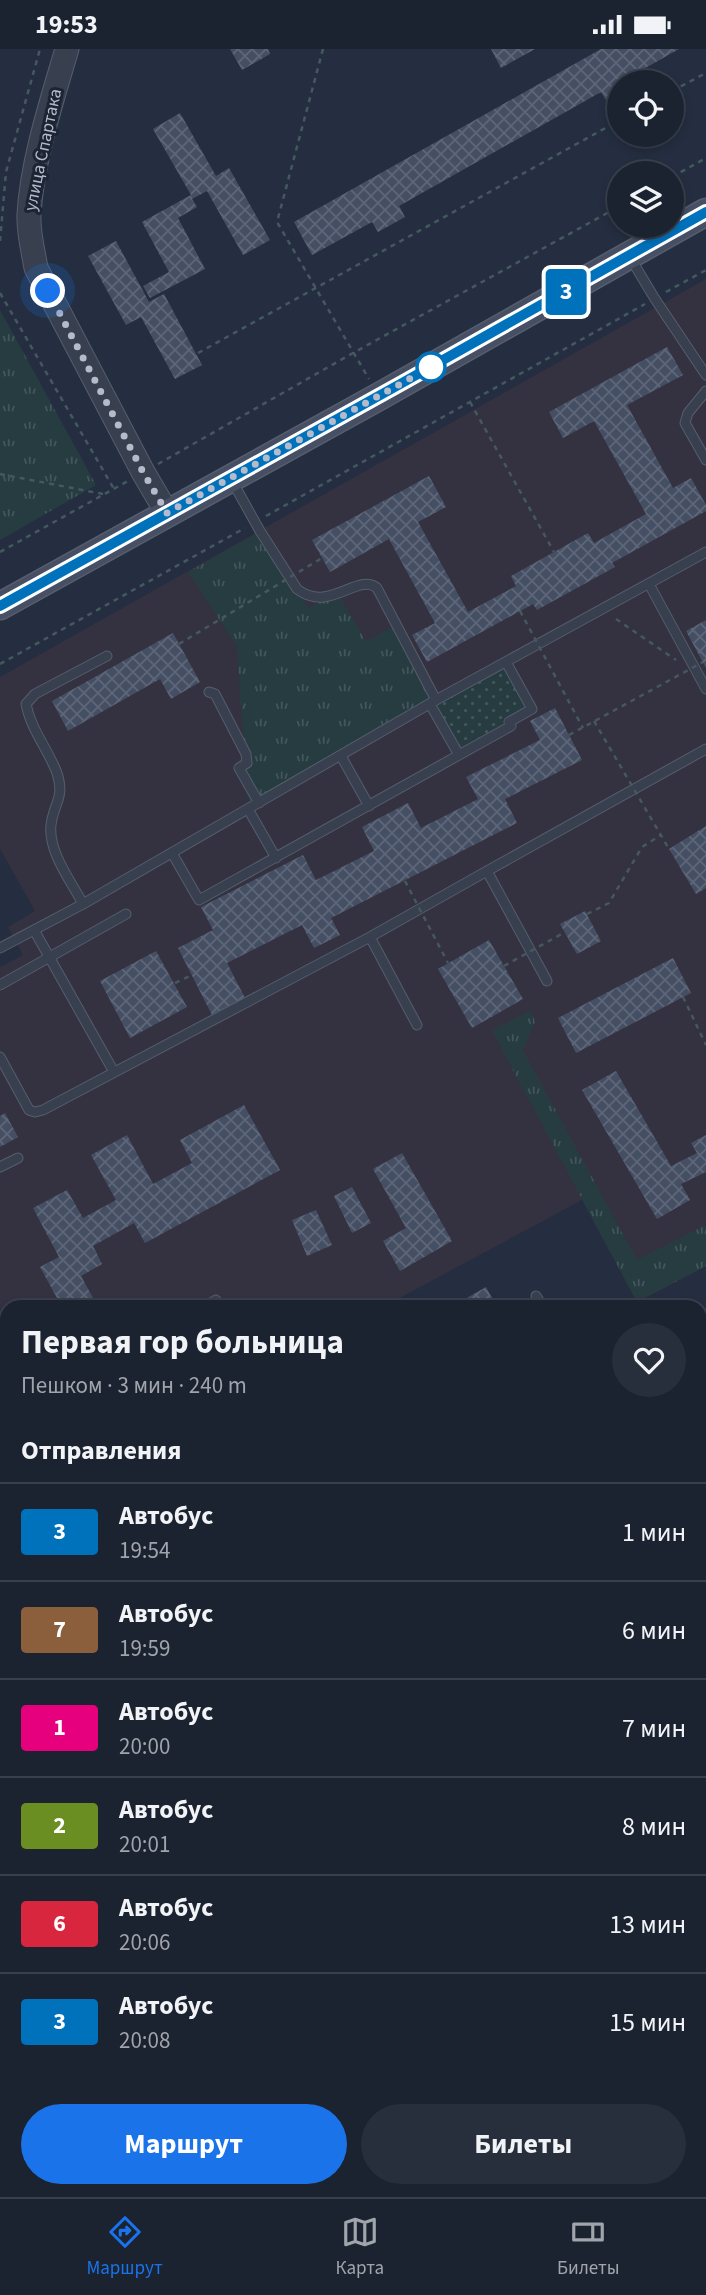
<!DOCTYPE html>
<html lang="ru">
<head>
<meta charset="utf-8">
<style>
	:root { --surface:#1b2230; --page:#282f3c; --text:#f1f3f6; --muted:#a0a4ab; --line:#393f4c; --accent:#1a73e8 }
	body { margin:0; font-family:"Source Sans 3",sans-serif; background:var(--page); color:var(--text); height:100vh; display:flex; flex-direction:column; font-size:26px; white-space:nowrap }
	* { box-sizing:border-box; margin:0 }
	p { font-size:23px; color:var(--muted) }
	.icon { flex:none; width:38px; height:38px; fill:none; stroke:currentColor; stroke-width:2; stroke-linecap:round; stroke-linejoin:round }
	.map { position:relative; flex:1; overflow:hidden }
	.sheet { position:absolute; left:0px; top:1251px; width:707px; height:898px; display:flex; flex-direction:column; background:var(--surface); border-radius:21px 21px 0 0; box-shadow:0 4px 10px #0003,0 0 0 2px var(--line) }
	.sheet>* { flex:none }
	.badge { padding:0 14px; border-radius:5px; font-size:24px; line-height:46px }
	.controls { position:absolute; left:607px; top:21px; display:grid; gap:14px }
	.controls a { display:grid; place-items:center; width:77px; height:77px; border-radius:50%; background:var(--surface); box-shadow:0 4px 10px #0003,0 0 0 2px var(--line); font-size:35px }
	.you { position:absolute; width:35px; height:35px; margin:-18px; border:5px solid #fff; border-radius:50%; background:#1a73e8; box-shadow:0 0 0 10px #1a73e833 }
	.map>.badge { position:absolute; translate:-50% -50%; box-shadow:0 0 0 4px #fff }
	h2 { padding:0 21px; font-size:26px; line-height:63px }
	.round { display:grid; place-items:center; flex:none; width:74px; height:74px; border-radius:37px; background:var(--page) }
	.summary { display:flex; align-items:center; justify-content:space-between; height:119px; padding:0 21px }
	h1 { font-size:33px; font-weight:700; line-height:52px }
	.action { display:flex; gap:14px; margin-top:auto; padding:14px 21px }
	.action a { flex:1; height:80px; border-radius:42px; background:var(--accent); color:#fff; font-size:28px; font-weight:700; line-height:80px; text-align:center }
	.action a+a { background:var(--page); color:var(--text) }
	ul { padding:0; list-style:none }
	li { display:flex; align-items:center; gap:21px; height:98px; padding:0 21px; border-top:2px solid var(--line) }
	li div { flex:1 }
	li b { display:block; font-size:26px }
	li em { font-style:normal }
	li .badge { min-width:77px; font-weight:700; text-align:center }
	.status { display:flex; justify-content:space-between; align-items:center; height:49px; padding:0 35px; background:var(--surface); direction:ltr }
	.status svg { height:19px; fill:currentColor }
	.menu { display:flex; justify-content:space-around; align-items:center; height:98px; border-top:2px solid var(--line); background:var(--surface); font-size:19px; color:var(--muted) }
	.menu a { display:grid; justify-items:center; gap:4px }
	.menu .active { color:var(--accent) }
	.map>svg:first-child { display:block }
</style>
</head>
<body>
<div class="status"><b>19:53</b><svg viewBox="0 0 49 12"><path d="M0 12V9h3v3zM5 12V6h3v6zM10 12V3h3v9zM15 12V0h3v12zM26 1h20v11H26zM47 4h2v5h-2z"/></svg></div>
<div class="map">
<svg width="706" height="2148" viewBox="0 0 706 2148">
	<defs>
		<pattern id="grass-dots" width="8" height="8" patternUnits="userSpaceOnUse" patternTransform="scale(1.75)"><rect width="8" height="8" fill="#263c41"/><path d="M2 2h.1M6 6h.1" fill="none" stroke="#43565b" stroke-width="1.8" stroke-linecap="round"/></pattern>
		<pattern id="park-tufts" width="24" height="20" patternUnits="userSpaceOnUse" patternTransform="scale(1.75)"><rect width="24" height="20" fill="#263c41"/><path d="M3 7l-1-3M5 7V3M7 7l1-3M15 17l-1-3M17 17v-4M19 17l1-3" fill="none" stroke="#43565b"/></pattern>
		<pattern id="building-cross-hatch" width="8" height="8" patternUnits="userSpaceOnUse" patternTransform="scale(1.75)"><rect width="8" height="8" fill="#454f64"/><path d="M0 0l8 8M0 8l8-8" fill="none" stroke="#5e6679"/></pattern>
	</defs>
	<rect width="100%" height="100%" fill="#242e40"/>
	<path fill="#343140" d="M 706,230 L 706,1217 L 637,1253 L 582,1151 L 383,1258 L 7,1258 L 7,1281 L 0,1268 L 0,918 L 23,906 L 8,878 L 35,862 L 0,800 L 0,628 Z"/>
	<path fill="url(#grass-dots)" d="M 506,613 L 532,660 L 459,706 L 430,655 Z"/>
	<path fill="url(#park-tufts)" d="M 0,261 L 96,436 L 0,491 Z
		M 260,482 L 309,559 L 337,543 L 366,592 L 395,576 L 436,651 L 248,760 L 237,598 L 188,523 Z
		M 531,961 L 535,973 L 523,1001 L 637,1211 L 706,1176 L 706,1217 L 637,1253 L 492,982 Z
		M 0,1328 L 7,1341 L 7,1427 L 0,1414 Z
		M 547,2142 L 668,2142 L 657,2148 L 536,2148 Z"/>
	<path fill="url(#building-cross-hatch)" d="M 230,0 L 268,0 L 270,5 L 242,21 Z
		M 491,0 L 535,0 L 501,19 Z
		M 601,0 L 679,0 L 626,30 L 628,33 L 620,33 L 620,59 L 613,63 L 601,43 L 399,157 L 405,168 L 378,183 L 372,173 L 312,206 L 294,173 Z
		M 180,64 L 216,127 L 229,119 L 270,191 L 243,206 L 207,142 L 192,150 L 197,158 L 178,169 L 205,220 L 150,249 L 143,237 L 169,223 L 142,173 L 191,146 L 153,80 Z
		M 116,192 L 149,253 L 164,245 L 202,316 L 175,330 L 141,268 L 126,276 L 88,207 Z
		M 667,298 L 683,326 L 627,356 L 673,439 L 691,429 L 706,456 L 706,462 L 612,514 L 615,518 L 537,561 L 533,555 L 427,613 L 412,586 L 435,574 L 389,490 L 330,523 L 312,491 L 429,427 L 446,458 L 418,473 L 468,563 L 516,537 L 511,527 L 588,484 L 594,494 L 646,465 L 594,372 L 563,389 L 549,363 Z
		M 706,571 L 706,619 L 686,582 Z
		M 173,584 L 200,633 L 171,650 L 160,630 L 68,682 L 52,652 Z
		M 555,659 L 582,711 L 505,750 L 517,774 L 331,869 L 340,886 L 314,899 L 302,876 L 227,914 L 245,949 L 212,966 L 178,899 L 213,881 L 201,858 L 303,806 L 316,831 L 374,802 L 362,778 L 408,754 L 421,779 L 478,750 L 466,728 L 540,691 L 530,672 Z
		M 706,777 L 706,839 L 696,845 L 669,800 Z
		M 585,862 L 601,892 L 577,905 L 560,875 Z
		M 489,891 L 523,950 L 472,979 L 438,920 Z
		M 156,902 L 187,958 L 130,989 L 100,932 Z
		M 673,909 L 691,944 L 576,1004 L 558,969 Z
		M 616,1022 L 671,1117 L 697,1104 L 691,1094 L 706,1086 L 706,1123 L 681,1135 L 690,1151 L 657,1170 L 582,1041 Z
		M 244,1056 L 280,1121 L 145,1194 L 134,1174 L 93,1197 L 102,1215 L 81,1227 L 98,1258 L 62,1258 L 40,1218 L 59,1208 L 33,1159 L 67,1141 L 83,1169 L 116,1151 L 91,1106 L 127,1086 L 153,1135 L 192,1114 L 180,1091 Z
		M 5,1064 L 18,1088 L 0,1098 L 0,1067 Z
		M 402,1104 L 452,1192 L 400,1222 L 383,1192 L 406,1179 L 373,1120 Z
		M 352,1138 L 371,1174 L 352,1184 L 334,1147 Z
		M 316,1161 L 332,1196 L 307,1207 L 292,1171 Z
		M 486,1238 L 497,1258 L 451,1258 Z
		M 706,1599 L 706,1635 L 700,1639 L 700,1602 Z
		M 7,1751 L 7,1784 L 0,1788 L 0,1755 Z
		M 0,1880 L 7,1892 L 7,1954 L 0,1941 Z
		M 700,1912 L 706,1914 L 706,1942 L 700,1940 Z
		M 0,2083 L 7,2096 L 7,2142 L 33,2142 L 36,2148 L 2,2148 L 0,2145 Z
		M 130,2142 L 200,2142 L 190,2148 L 119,2148 Z
		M 284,2142 L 318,2142 L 321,2148 L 287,2148 Z"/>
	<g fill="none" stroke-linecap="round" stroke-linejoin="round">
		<defs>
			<path id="service" d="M 631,210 L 655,250 L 706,326
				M 706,342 L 688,364 L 685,374 L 706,411
				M 649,535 L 706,640
				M 209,643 L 215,645 L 246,705 L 247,714 L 239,719 L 259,754
				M 436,651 L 706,503
				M 430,655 L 459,706 L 511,677 L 509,673 L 532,660 L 506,613
				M 341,707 L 369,757
				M 248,760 L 276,809
				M 172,804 L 199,851 L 459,706
				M 487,822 L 706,700
				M 83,855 C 71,832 48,803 51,776 C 54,753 65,749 57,724 C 48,700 31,681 26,655 L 35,645 L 107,607
				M 34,881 L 114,1023
				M 370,888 L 417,976
				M 0,899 L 83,855 L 436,651 L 377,539 C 358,523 329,565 297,540 L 260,482 L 231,430
				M 0,936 L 126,865
				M 0,1008 L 29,1061 L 35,1063 L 43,1061 L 370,888 L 487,822 L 547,932
				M 0,1118 L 18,1109
				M 536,1247 L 543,1258
				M 204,1258 L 216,1251"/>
			<path id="minor" d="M 700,1290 L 706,1287
				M 0,1302 L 7,1314
				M 472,2142 L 475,2148"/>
			<path id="tertiary" d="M 67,0 C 52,51 32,112 29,165 C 28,183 33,201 36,219 L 143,423 L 167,464
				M 700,2047 L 706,2044
				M 520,2148 L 531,2142"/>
			<path id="secondary" d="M 0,557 L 380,347 L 706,163
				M 0,1433 L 7,1445
				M 0,1497 L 7,1509
				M 359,2142 L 363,2148
				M 392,2142 L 396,2148"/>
		</defs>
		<use href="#service" stroke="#565e6d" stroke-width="11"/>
		<use href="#minor" stroke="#565e6d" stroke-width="20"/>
		<use href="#tertiary" stroke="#565e6d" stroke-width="25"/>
		<use href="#secondary" stroke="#565e6d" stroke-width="29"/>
		<path stroke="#44595e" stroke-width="2.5" stroke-dasharray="5 5" stroke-linecap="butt" d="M 323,0 L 277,173 L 369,330
			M 672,42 L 706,24
			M 672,128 L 706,109
			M 0,192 L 6,123 L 40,0
			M 666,243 L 706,221
			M 0,244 L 114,440
			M 198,304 L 620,71
			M 470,353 L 554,503
			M 158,415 L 353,304 L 620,157
			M 0,425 L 103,445
			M 266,467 L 645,255
			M 0,503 L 128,432
			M 616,570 L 676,611
			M 0,615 L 245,479
			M 587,865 L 609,854 L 642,798 L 661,786
			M 175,934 L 192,926
			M 683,948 L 706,996
			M 700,1269 L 706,1260
			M 700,1327 L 706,1324
			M 700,1356 L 706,1367
			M 0,1375 L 7,1388
			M 700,1503 L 706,1505
			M 0,1538 L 7,1550
			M 700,1679 L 706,1690
			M 0,1986 L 7,1982
			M 700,2007 L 706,2004
			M 700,2089 L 706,2085
			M 435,2148 L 446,2142
			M 592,2148 L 603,2142"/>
		<use href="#service" stroke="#384050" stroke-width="9"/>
		<use href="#minor" stroke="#384050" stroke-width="18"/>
		<use href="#tertiary" stroke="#384050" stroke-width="23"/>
		<use href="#secondary" stroke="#464f63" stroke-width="26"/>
		<path stroke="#44595e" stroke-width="2.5" stroke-dasharray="5 5" stroke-linecap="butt" d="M 520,562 L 583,679
			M 179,595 L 322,509
			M 594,672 L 669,800
			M 569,686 L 703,613
			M 405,832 L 448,914
			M 504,917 L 565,883"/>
	</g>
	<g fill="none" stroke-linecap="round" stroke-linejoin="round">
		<defs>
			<path id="line" d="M 0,557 L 402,334 L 706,163"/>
		</defs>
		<use href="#line" stroke="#fff" stroke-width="16"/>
		<use href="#line" stroke="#0072bc" stroke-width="10"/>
		<path stroke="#b5bbca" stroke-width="7" stroke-dasharray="0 12.6" d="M 48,242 L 143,423 L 167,464 L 431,318"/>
	</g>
	<circle fill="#fff" stroke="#0072bc" stroke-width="3.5" cx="431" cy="318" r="14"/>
	<g text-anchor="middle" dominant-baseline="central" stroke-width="6" stroke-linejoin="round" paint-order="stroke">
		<g font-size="18" fill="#b5bbca" stroke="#1d2535">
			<text transform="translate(43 101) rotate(-78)">улица Спартака</text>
		</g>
	</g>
</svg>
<div class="controls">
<a><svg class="icon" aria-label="locate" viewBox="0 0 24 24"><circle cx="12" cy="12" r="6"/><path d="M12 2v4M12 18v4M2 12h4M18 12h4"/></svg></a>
<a><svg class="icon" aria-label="layers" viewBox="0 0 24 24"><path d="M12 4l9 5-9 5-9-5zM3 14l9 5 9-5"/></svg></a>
</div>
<div class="you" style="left:48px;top:242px"></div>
<b class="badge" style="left:566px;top:243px;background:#0072bc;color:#fff">3</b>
<section class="sheet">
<div class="summary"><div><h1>Первая гор больница</h1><p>Пешком · 3 мин · 240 m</p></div><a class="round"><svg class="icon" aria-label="heart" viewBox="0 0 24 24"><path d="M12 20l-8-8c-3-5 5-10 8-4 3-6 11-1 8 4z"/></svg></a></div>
<h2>Отправления</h2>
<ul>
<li><span class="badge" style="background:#0072bc;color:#fff">3</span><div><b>Автобус</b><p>19:54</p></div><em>1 мин</em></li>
<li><span class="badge" style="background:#8b5e3c;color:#fff">7</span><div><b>Автобус</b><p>19:59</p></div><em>6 мин</em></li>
<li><span class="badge" style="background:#e6007e;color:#fff">1</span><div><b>Автобус</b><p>20:00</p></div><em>7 мин</em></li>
<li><span class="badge" style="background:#6b8e23;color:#fff">2</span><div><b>Автобус</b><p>20:01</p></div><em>8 мин</em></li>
<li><span class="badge" style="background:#d7263d;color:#fff">6</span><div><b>Автобус</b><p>20:06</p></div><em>13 мин</em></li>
<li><span class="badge" style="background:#0072bc;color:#fff">3</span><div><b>Автобус</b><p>20:08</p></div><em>15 мин</em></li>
</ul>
<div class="action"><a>Маршрут</a><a>Билеты</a></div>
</section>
</div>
<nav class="menu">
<a class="active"><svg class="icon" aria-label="directions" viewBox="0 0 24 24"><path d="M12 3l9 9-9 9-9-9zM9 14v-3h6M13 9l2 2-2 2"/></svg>Маршрут</a>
<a><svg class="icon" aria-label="map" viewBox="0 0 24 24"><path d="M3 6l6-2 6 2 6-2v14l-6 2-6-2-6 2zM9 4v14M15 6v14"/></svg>Карта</a>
<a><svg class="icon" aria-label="tickets" viewBox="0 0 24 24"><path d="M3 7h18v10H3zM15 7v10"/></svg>Билеты</a>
</nav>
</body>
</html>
